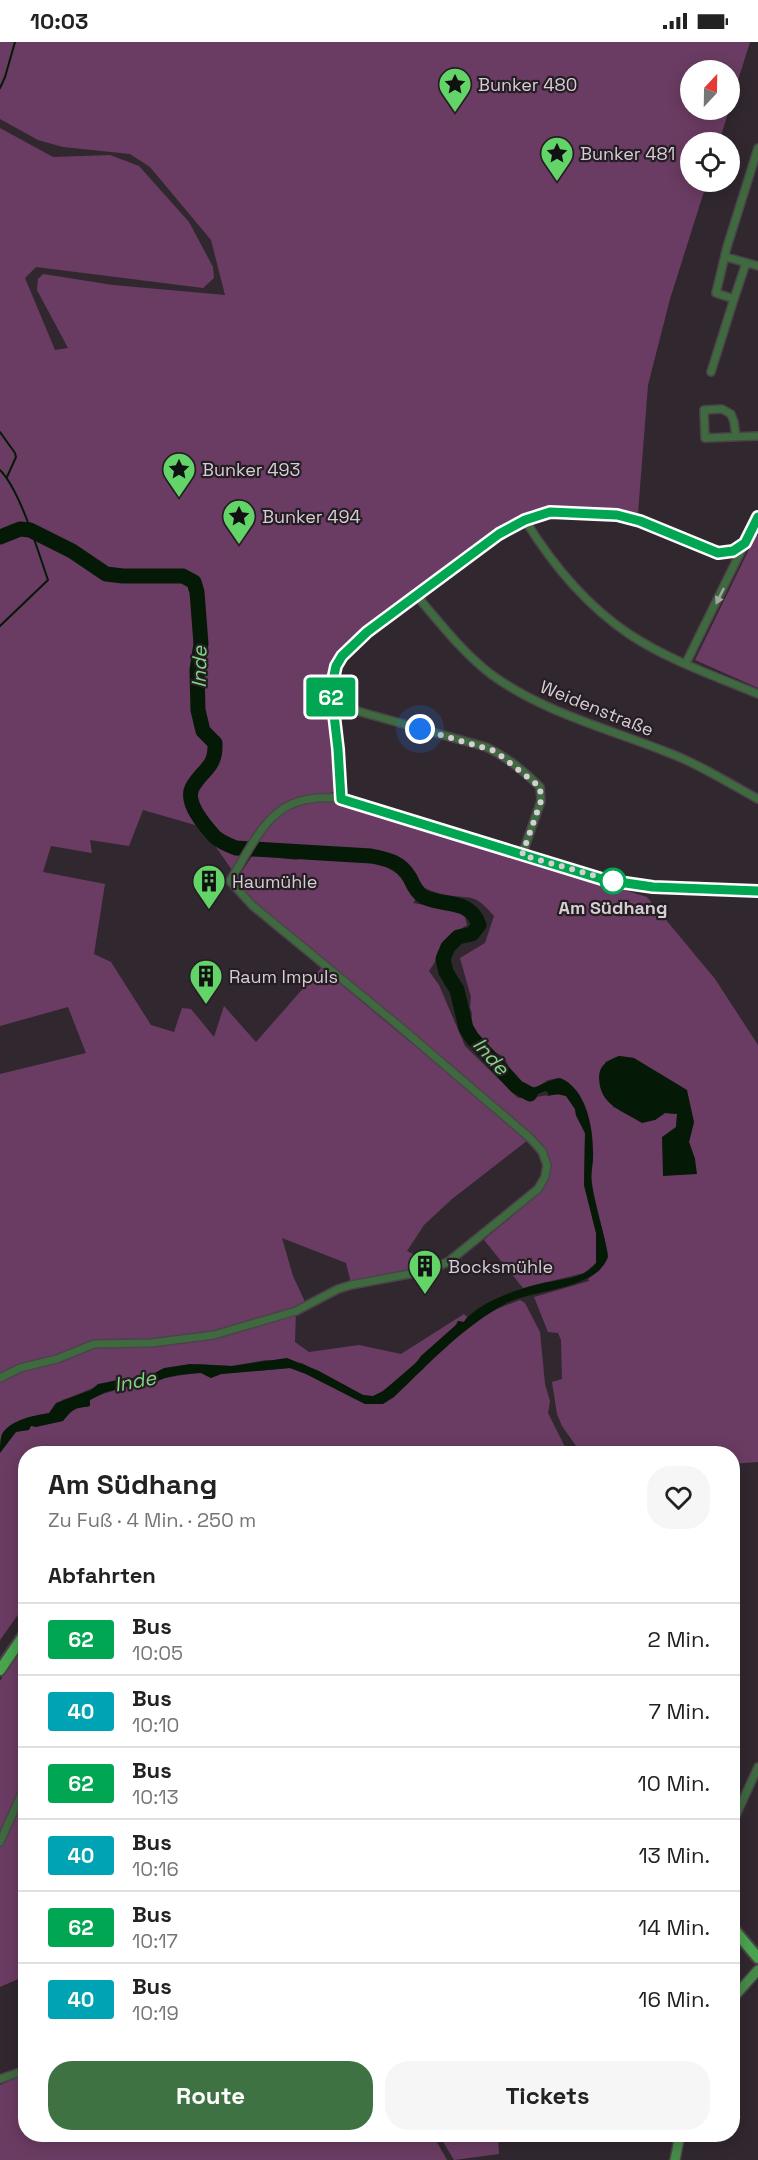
<!DOCTYPE html>
<html lang="de">
<head>
<meta charset="utf-8">
<style>
	:root { --surface:#fff; --page:#f6f6f6; --text:#222; --muted:#767676; --line:#e0e0e0; --accent:#3f7242 }
	body { margin:0; font-family:"Space Grotesk",sans-serif; background:var(--page); color:var(--text); height:100vh; display:flex; flex-direction:column; font-size:22px; white-space:nowrap }
	* { box-sizing:border-box; margin:0 }
	p { font-size:20px; color:var(--muted) }
	.icon { flex:none; width:33px; height:33px; fill:none; stroke:currentColor; stroke-width:2; stroke-linecap:round; stroke-linejoin:round }
	.map { position:relative; flex:1; overflow:hidden }
	.sheet { position:absolute; left:18px; top:1404px; width:722px; height:696px; display:flex; flex-direction:column; background:var(--surface); border-radius:24px; box-shadow:0 3px 15px #0003 }
	.sheet>* { flex:none }
	.badge { padding:0 12px; border-radius:4px; font-size:21px; line-height:39px }
	.needle { width:39px; rotate:22deg }
	.controls { position:absolute; left:680px; top:18px; display:grid; gap:12px }
	.controls a { display:grid; place-items:center; width:60px; height:60px; border-radius:50%; background:var(--surface); box-shadow:0 3px 15px #0003; font-size:30px }
	.you { position:absolute; width:30px; height:30px; margin:-15px; border:4px solid #fff; border-radius:50%; background:#1a73e8; box-shadow:0 0 0 9px #1a73e833 }
	.map>.badge { position:absolute; translate:-50% -50%; box-shadow:0 0 0 3px #fff }
	h2 { padding:0 30px; font-size:22px; line-height:54px }
	.round { display:grid; place-items:center; flex:none; width:63px; height:63px; border-radius:24px; background:var(--page) }
	.summary { display:flex; align-items:center; justify-content:space-between; height:102px; padding:0 30px }
	h1 { font-size:28px; font-weight:700; line-height:45px }
	.action { display:flex; gap:12px; margin-top:auto; padding:12px 30px }
	.action a { flex:1; height:69px; border-radius:24px; background:var(--accent); color:#fff; font-size:24px; font-weight:700; line-height:69px; text-align:center }
	.action a+a { background:var(--page); color:var(--text) }
	ul { padding:0; list-style:none }
	li { display:flex; align-items:center; gap:18px; height:72px; padding:0 30px; border-top:2px solid var(--line) }
	li div { flex:1 }
	li b { display:block; font-size:22px }
	li em { font-style:normal }
	li .badge { min-width:66px; font-weight:700; text-align:center }
	.status { display:flex; justify-content:space-between; align-items:center; height:42px; padding:0 30px; background:var(--surface); direction:ltr }
	.status svg { height:16px; fill:currentColor }
	.map>svg:first-child { display:block }
</style>
</head>
<body>
<div class="status"><b>10:03</b><svg viewBox="0 0 49 12"><path d="M0 12V9h3v3zM5 12V6h3v6zM10 12V3h3v9zM15 12V0h3v12zM26 1h20v11H26zM47 4h2v5h-2z"/></svg></div>
<div class="map">
<svg width="758" height="2118" viewBox="0 0 758 2118">
	<rect width="100%" height="100%" fill="#31282f"/>
	<path fill="#6b3c63" fill-rule="evenodd" d="M 0,0 L 750,0 L 729,67 L 729,28 L 690,28 L 690,68 L 729,68 L 719,100 L 690,100 L 690,140 L 707,140 L 670,257 L 648,343 L 638,471 L 570,465 L 531,468 L 465,512 L 366,588 L 340,612 L 334,621 L 328,648 L 336,749 C 321,755 304,753 289,759 C 263,771 247,805 232,828 L 202,785 L 143,768 L 129,804 L 90,798 L 92,811 L 51,804 L 43,830 L 105,842 L 94,912 L 111,920 L 151,983 L 174,990 L 182,966 L 191,967 L 214,995 L 224,964 L 256,1000 L 321,926 L 528,1098 L 452,1157 L 424,1183 L 407,1209 L 435,1223 L 424,1227 L 351,1241 L 346,1221 L 282,1196 L 293,1234 L 306,1262 L 296,1267 L 295,1300 L 309,1310 L 359,1303 L 401,1312 L 464,1272 L 467,1275 L 464,1280 L 458,1279 L 456,1283 L 421,1314 C 416,1322 383,1353 373,1354 C 370,1355 366,1353 363,1353 L 302,1321 L 266,1318 L 232,1324 L 199,1322 L 151,1332 C 144,1338 133,1335 124,1337 C 102,1340 84,1351 62,1358 L 54,1380 L 63,1379 C 70,1370 75,1363 88,1365 L 90,1358 L 96,1354 L 130,1344 L 145,1344 L 165,1336 L 194,1331 L 201,1331 L 211,1336 L 221,1332 L 290,1326 L 306,1332 L 365,1362 L 422,1328 L 433,1315 L 454,1296 L 489,1270 L 520,1258 L 525,1261 L 540,1290 L 545,1342 L 550,1359 L 548,1371 L 568,1411 L 26,1412 L 25,1563 L 0,1598 L 0,1032 L 86,1011 L 68,965 L 0,984 L 0,86 L 53,115 L 110,113 L 139,124 L 189,180 L 213,225 L 214,236 L 203,246 L 36,225 L 25,236 L 55,308 L 68,306 L 37,248 L 38,237 L 43,232 L 113,243 L 225,253 L 211,198 L 150,125 L 130,112 L 63,105 L 38,98 L 0,77 Z
		M 756,493 L 758,494 L 758,646 L 695,618 Z
		M 330,758 L 647,855 L 715,937 L 758,1003 L 758,1420 L 732,1422 L 732,1412 L 581,1411 L 562,1384 L 557,1372 L 552,1340 L 562,1337 L 561,1298 L 558,1291 L 548,1290 L 534,1255 L 589,1239 L 588,1237 L 600,1228 L 608,1212 L 592,1144 L 591,1133 L 593,1117 L 591,1088 L 582,1059 L 568,1040 L 560,1036 L 548,1038 L 535,1046 L 526,1046 L 517,1041 L 504,1015 L 495,1010 L 474,988 L 471,979 L 472,972 L 470,965 L 471,955 L 460,916 L 485,901 L 494,874 C 475,852 474,857 447,853 C 440,852 432,849 424,846 L 413,861 L 460,869 L 465,875 L 467,883 L 453,892 L 429,929 L 439,943 L 465,1004 L 518,1056 C 534,1057 553,1050 566,1054 L 575,1067 L 576,1074 L 585,1091 L 584,1143 L 596,1191 L 596,1221 L 584,1231 L 523,1246 L 484,1198 C 499,1184 541,1154 548,1136 C 552,1126 548,1118 544,1109 L 392,976 L 249,856 L 234,841 L 253,813 L 297,818 L 299,808 L 257,802 C 279,766 288,761 330,758 ZM 619,1014 L 634,1016 L 694,1080 L 689,1100 L 695,1117 L 663,1134 L 676,1085 L 677,1072 L 665,1071 L 655,1078 L 628,1071 L 613,1065 L 605,1020 Z
		M 25,1599 L 25,1934 L 0,1945 L 0,1639 Z
		M 25,2032 L 26,2092 L 433,2093 L 447,2118 L 0,2118 L 0,2043 Z
		M 439,2093 L 498,2093 L 499,2112 L 454,2118 Z"/>
	<path fill="#051a06" d="M 619,1014 L 634,1016 L 687,1048 L 694,1080 L 689,1100 L 695,1117 L 697,1132 L 663,1134 L 662,1095 L 676,1085 L 677,1072 L 665,1071 L 655,1078 L 642,1081 C 622,1068 600,1064 599,1036 C 599,1023 607,1019 619,1014 Z
		M 560,1036 C 586,1046 593,1085 593,1109 C 594,1120 590,1131 592,1142 C 595,1167 605,1191 608,1215 C 596,1248 535,1247 507,1261 C 461,1286 432,1319 394,1355 L 383,1362 L 365,1362 L 306,1332 L 290,1326 L 221,1332 L 211,1336 L 201,1331 L 178,1333 L 165,1336 L 145,1344 L 130,1344 L 106,1350 L 90,1358 L 90,1364 C 75,1367 74,1365 63,1379 L 36,1385 L 31,1384 L 29,1388 L 16,1390 L 0,1411 C 0,1405 0,1397 2,1392 C 10,1378 35,1373 49,1371 L 56,1361 L 91,1348 L 98,1342 L 123,1337 L 147,1335 L 164,1326 L 190,1322 L 232,1324 L 287,1316 L 319,1329 L 363,1353 L 373,1354 L 383,1349 L 417,1320 L 421,1314 L 456,1283 L 458,1279 L 464,1280 C 476,1261 518,1247 539,1242 C 558,1237 584,1238 596,1221 L 596,1191 L 584,1143 L 585,1091 L 576,1073 L 575,1067 L 566,1054 L 558,1052 L 547,1054 L 549,1052 L 546,1049 C 528,1055 526,1059 510,1045 L 517,1041 C 531,1054 544,1038 560,1036 Z"/>
	<g fill="none" stroke-linecap="round" stroke-linejoin="round">
		<path stroke="#051a06" stroke-width="2" d="M 0,46 L 5,35 L 15,0
			M 0,390 L 15,411 L 16,415 L 7,435
			M 0,428 C 20,448 38,509 48,538 L 0,584"/>
		<path stroke="#051a06" stroke-width="15" d="M 0,495 L 20,487 L 30,488 L 72,509 L 106,532 L 123,534 L 183,534 L 194,540 L 197,550 L 201,602 L 197,628 L 198,668 L 203,689 L 215,701 C 216,727 202,727 192,746 C 185,761 205,784 215,795 C 221,800 228,803 236,806 L 371,814 C 387,817 401,820 410,836 C 413,843 417,851 424,855 C 444,865 470,856 479,883 L 472,892 L 458,895 L 448,905 L 443,917 L 446,930 L 457,948 L 466,986 L 472,996 L 517,1045 L 530,1052"/>
		<defs>
			<path id="street" d="M 726,215 L 758,224
				M 734,257 L 746,221
				M 711,330 L 734,257 L 716,251 L 727,205 L 758,106
				M 736,395 L 734,380 L 731,372 L 722,367 L 704,368 L 705,396 L 758,394
				M 525,478 C 552,522 586,563 629,592 C 668,618 715,634 758,652
				M 416,553 C 440,581 463,611 492,633 C 543,670 606,686 664,709 C 697,721 727,740 758,757
				M 686,621 L 745,501
				M 332,662 L 486,705 C 505,714 525,730 540,745 L 541,759 L 522,813
				M 341,757 L 331,647 L 336,624 L 342,614 L 367,590 L 499,492 L 525,478 L 550,470 L 617,473 L 640,479 L 718,511 L 733,509 L 745,501 L 758,475
				M 0,1336 L 20,1326 L 57,1317 L 94,1302 L 151,1301 L 214,1293 L 296,1269 L 338,1247 L 351,1243 L 425,1229 L 448,1220 L 538,1147 L 545,1135 L 547,1123 L 542,1109 L 530,1096 L 399,984 L 253,864 L 230,839 C 260,790 274,748 341,757 L 605,838 L 648,844 L 758,849
				M 732,1782 L 758,1725
				M 0,1800 L 26,1742
				M 0,2037 L 26,2028"/>
			<path id="secondary" d="M 732,1957 L 758,1928
				M 675,2118 L 680,2092"/>
			<path id="primary" d="M 0,1628 L 26,1590
				M 732,1885 L 758,1916"/>
		</defs>
		<use href="#street" stroke="#4b4349" stroke-width="10"/>
		<use href="#secondary" stroke="#4b4349" stroke-width="12"/>
		<use href="#primary" stroke="#4b4349" stroke-width="14"/>
		<use href="#street" stroke="#3f693f" stroke-width="7"/>
		<use href="#secondary" stroke="#468b48" stroke-width="9"/>
		<use href="#primary" stroke="#49a54d" stroke-width="10"/>
	</g>
	<defs><path id="oneway-solid" d="M-6-.8H1V-3.2L6.5 0L1 3.2V.8H-6Z" transform="scale(1.5)"/></defs>
	<use fill="#a0ab9f" href="#oneway-solid" transform="translate(720 554) rotate(116)"/>
	<g fill="none" stroke-linecap="round" stroke-linejoin="round">
		<defs>
			<path id="line" d="M 758,475 L 745,501 L 733,509 L 718,511 L 640,479 L 617,473 L 550,470 L 525,478 L 499,492 L 367,590 L 342,614 L 336,624 L 331,647 L 338,707 L 341,757 L 605,838 L 653,845 L 758,849"/>
		</defs>
		<use href="#line" stroke="#fff" stroke-width="14"/>
		<use href="#line" stroke="#00a651" stroke-width="9"/>
		<path stroke="#d5cfd3" stroke-width="6" stroke-dasharray="0 10.8" d="M 420,687 L 495,709 L 540,745 L 541,759 L 522,813 L 613,839"/>
	</g>
	<defs>
		<symbol id="sight-pin" viewBox="-11 -11 22 30"><path d="M0 17L-7.5 6A9.5 9.5 0 1 1 7.5 6Z" fill="#63d468" stroke="#271e25"/><path d="M0-6L1.8-2.2L6-1.7L2.9 1.2L3.7 5.4L0 3.3L-3.7 5.4L-2.9 1.2L-6-1.7L-1.8-2.2Z" fill="#111"/></symbol>
		<symbol id="building-pin" viewBox="-11 -11 22 30"><path d="M0 17L-7.5 6A9.5 9.5 0 1 1 7.5 6Z" fill="#63d468" stroke="#271e25"/><path d="M-4-6H4V6H1V3H-1V6H-4ZM-2.5-4.3h1.7v1.8h-1.7ZM.8-4.3h1.7v1.8H.8ZM-2.5-1h1.7V.8h-1.7ZM.8-1h1.7V.8H.8Z" fill="#111"/></symbol>
	</defs>
	<g fill-rule="evenodd">
		<use href="#sight-pin" x="436" y="23" width="38" height="52"/>
		<use href="#sight-pin" x="538" y="92" width="38" height="52"/>
		<use href="#sight-pin" x="160" y="408" width="38" height="52"/>
		<use href="#sight-pin" x="220" y="455" width="38" height="52"/>
		<use href="#building-pin" x="190" y="820" width="38" height="52"/>
		<use href="#building-pin" x="187" y="915" width="38" height="52"/>
		<use href="#building-pin" x="406" y="1205" width="38" height="52"/>
	</g>
	<circle fill="#fff" stroke="#00a651" stroke-width="3" cx="613" cy="839" r="12"/>
	<g text-anchor="middle" dominant-baseline="central" stroke-width="4.5" stroke-linejoin="round" paint-order="stroke">
		<g font-size="18" fill="#d5cfd3" stroke="#271e25" text-anchor="start">
			<text x="478" y="42">Bunker 480</text>
			<text x="580" y="111">Bunker 481</text>
			<text x="202" y="427">Bunker 493</text>
			<text x="262" y="474">Bunker 494</text>
			<text x="232" y="839">Haumühle</text>
			<text x="229" y="934">Raum Impuls</text>
			<text x="448" y="1224">Bocksmühle</text>
		</g>
		<g font-size="18" fill="#d5cfd3" stroke="#271e25">
			<text transform="translate(597 666) rotate(22)">Weidenstraße</text>
		</g>
		<g font-size="18" font-weight="bold" fill="#d5cfd3" stroke="#271e25">
			<text x="613" y="865">Am Südhang</text>
		</g>
		<g font-size="20" font-style="italic" fill="#7dd77f" stroke="#271e25">
			<text transform="translate(199 625) rotate(-89)">Inde</text>
			<text transform="translate(491 1014) rotate(48)">Inde</text>
			<text transform="translate(135 1339) rotate(-11)">Inde</text>
		</g>
	</g>
</svg>
<div class="controls">
<a><svg class="needle" viewBox="-14 -14 28 28"><path d="M0-13l5 13h-10z" fill="#e53935"/><path d="M0 13l5-13h-10z" fill="#767676"/></svg></a>
<a><svg class="icon" aria-label="locate" viewBox="0 0 24 24"><circle cx="12" cy="12" r="6"/><path d="M12 2v4M12 18v4M2 12h4M18 12h4"/></svg></a>
</div>
<div class="you" style="left:420px;top:687px"></div>
<b class="badge" style="left:331px;top:655px;background:#00a651;color:#fff">62</b>
<section class="sheet">
<div class="summary"><div><h1>Am Südhang</h1><p>Zu Fuß · 4 Min. · 250 m</p></div><a class="round"><svg class="icon" aria-label="heart" viewBox="0 0 24 24"><path d="M12 20l-8-8c-3-5 5-10 8-4 3-6 11-1 8 4z"/></svg></a></div>
<h2>Abfahrten</h2>
<ul>
<li><span class="badge" style="background:#00a651;color:#fff">62</span><div><b>Bus</b><p>10:05</p></div><em>2 Min.</em></li>
<li><span class="badge" style="background:#00a3b4;color:#fff">40</span><div><b>Bus</b><p>10:10</p></div><em>7 Min.</em></li>
<li><span class="badge" style="background:#00a651;color:#fff">62</span><div><b>Bus</b><p>10:13</p></div><em>10 Min.</em></li>
<li><span class="badge" style="background:#00a3b4;color:#fff">40</span><div><b>Bus</b><p>10:16</p></div><em>13 Min.</em></li>
<li><span class="badge" style="background:#00a651;color:#fff">62</span><div><b>Bus</b><p>10:17</p></div><em>14 Min.</em></li>
<li><span class="badge" style="background:#00a3b4;color:#fff">40</span><div><b>Bus</b><p>10:19</p></div><em>16 Min.</em></li>
</ul>
<div class="action"><a>Route</a><a>Tickets</a></div>
</section>
</div>
</body>
</html>
